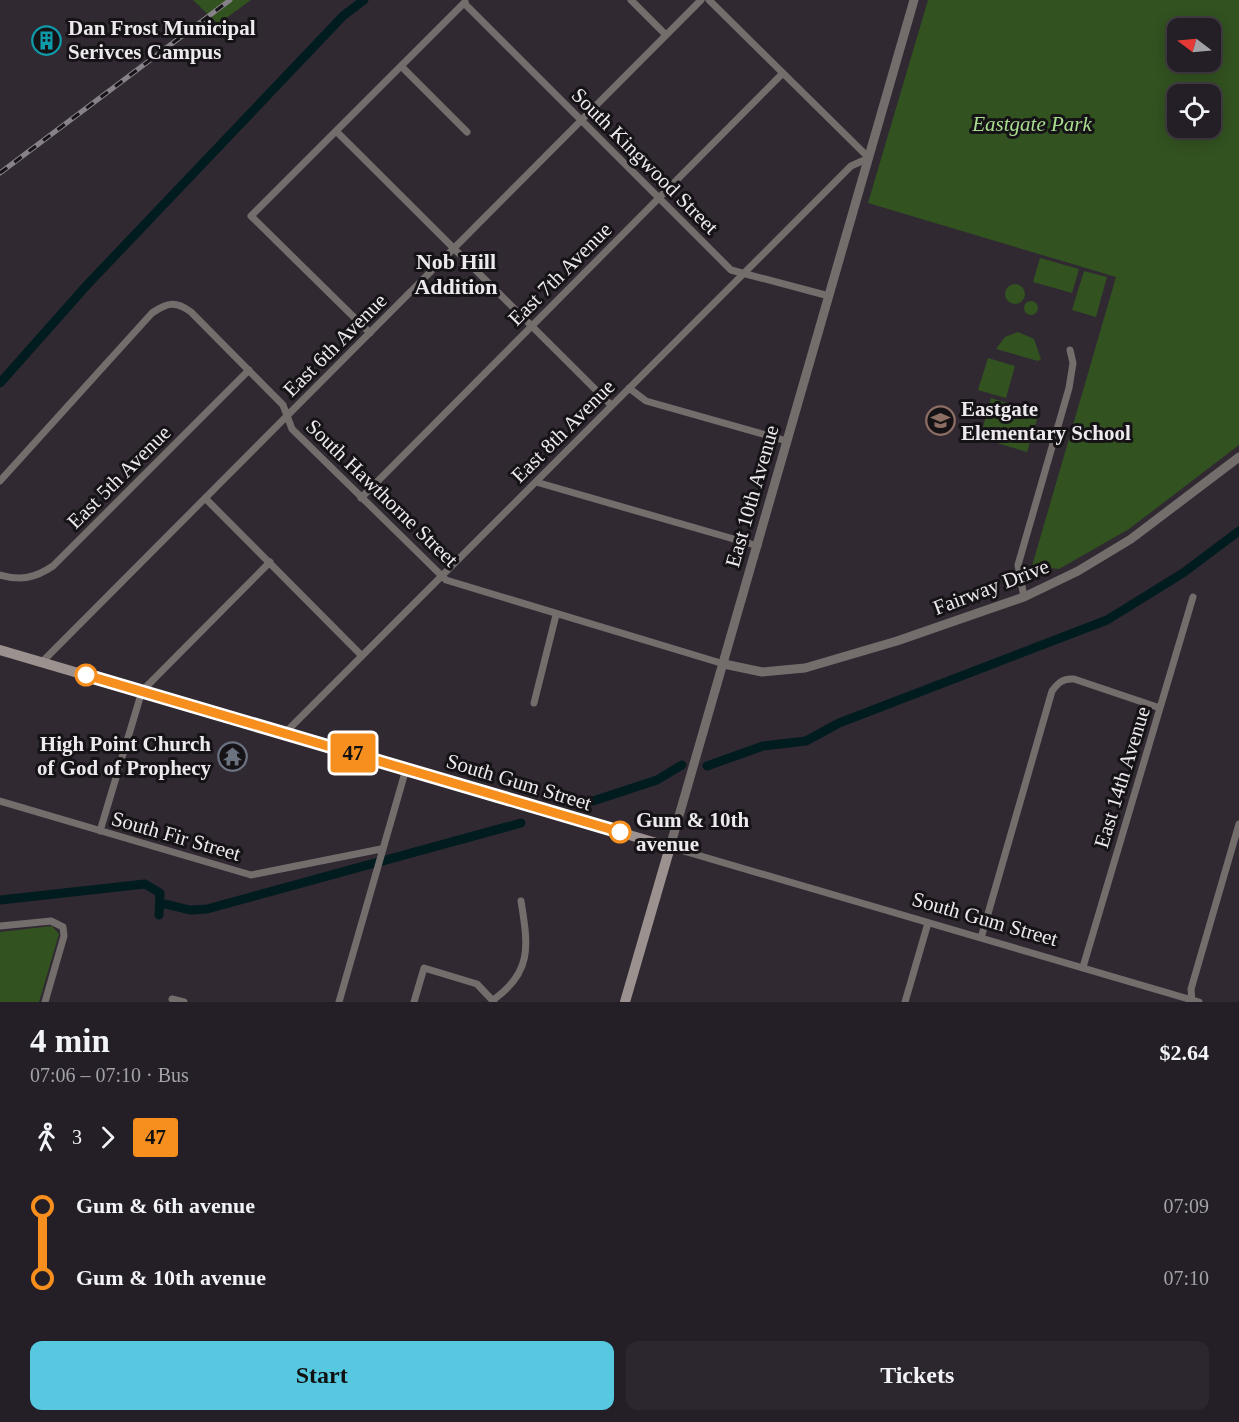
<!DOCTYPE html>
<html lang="en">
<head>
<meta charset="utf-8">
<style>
	:root { --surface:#241f26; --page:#2c272e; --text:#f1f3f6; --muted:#a3a2a7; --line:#413d43; --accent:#56c9e1 }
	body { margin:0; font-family:Georgia,serif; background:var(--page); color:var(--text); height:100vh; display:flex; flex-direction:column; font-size:22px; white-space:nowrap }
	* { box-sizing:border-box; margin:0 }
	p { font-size:20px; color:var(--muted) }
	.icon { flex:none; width:33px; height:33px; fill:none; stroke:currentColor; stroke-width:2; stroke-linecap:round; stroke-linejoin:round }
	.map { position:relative; height:1002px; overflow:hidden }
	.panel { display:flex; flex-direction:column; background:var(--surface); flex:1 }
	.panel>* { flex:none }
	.badge { padding:0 12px; border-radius:4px; font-size:21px; line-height:39px }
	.needle { width:39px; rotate:286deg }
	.fabs { position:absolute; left:1167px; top:18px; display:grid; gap:12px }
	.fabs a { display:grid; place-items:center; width:54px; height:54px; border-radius:12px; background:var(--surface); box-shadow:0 3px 15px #0003,0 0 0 2px var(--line); font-size:30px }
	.map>.badge { position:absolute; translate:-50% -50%; box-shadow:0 0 0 3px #fff }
	.legs { display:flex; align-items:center; gap:9px; height:66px; padding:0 30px; font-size:20px }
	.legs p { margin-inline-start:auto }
	.overview { display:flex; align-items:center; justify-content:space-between; height:102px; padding:0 30px }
	h1 { font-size:33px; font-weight:600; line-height:45px }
	.button { display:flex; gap:12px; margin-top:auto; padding:12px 30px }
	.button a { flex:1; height:69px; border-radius:12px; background:var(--accent); color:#111; font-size:24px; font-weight:600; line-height:69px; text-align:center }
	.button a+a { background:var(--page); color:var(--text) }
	ul { padding:0 30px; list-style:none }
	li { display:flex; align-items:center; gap:21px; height:72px; font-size:22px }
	li i { display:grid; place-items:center; width:9px; height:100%; margin:0 8px; background:currentColor }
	li i::after { content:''; width:15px; height:15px; margin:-8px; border:4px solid; border-radius:50%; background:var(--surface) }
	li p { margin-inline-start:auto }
	li:first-child i { background:linear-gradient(#0000 50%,currentColor 0) }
	li:last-child i { background:linear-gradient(currentColor 50%,#0000 0) }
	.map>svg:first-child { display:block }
</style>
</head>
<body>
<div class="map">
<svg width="1239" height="1002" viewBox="0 0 1239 1002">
	<rect width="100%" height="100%" fill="#302932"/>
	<path fill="#325220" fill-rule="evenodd" d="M 193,0 L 251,0 L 218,24 Z
		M 928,0 L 1239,0 L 1239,445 L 1129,529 L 1059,569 L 1032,566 L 1116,277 L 868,203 ZM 1178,28 L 1210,28 L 1210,62 L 1178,62 ZM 1178,94 L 1210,94 L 1210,128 L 1178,128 Z
		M 1040,258 L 1079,269 L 1072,293 L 1033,282 Z
		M 1084,271 L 1107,277 L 1096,317 L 1072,310 Z
		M1005 294a10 10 0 1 1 20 0a10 10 0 1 1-20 0Z
		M1024 308a7 7 0 1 1 14 0a7 7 0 1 1-14 0Z
		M 1018,332 L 1034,339 L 1041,359 L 1038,361 L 996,349 L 1005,337 Z
		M 988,358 L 1015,366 L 1006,398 L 978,390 Z
		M 991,398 L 1039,413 L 1027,452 L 980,438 Z
		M 52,926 L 59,934 L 39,1002 L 0,1002 L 0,932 Z"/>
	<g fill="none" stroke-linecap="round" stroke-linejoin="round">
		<path stroke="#001c1f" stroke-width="9" d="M 0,383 L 87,285 L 343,16 L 364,0
			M 707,766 L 763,746 L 806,741 L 839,723 L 1107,620 L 1183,573 L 1239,531
			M 593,801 L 657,780 L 682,765
			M 0,900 L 145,884 L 160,893 L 159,915
			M 161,903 L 190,910 L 207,909 L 521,823"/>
		<path stroke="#736d6c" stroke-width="7" d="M 631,0 L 666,35
			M 464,3 L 731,270 L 829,296
			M 401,66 L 467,132
			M 336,131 L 611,405
			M 370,333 L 251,216 L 465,2
			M 629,388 L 646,401 L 787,441
			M 0,481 L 152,313 C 168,302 176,301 191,312 L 283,405 L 292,429 L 446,580 L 724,664
			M 536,482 L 758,546
			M 205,498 L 362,656
			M 361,498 L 783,73
			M 0,575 C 21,581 35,578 53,566 L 249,370
			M 1024,597 L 1018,565 L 1069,388 L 1073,363 L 1070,350
			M 42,662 L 701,0
			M 534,703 L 556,615
			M 285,733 L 851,166 L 869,158 L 709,0
			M 0,801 L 251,875 L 381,849
			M 100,831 L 142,691 L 270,562
			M 670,847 L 1199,1002
			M 0,926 L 51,921 L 63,927 L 64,936 L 45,1002
			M 981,938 L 1052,691 C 1058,683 1063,678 1074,679 L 1160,708
			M 1083,967 L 1193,597
			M 172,999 L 184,1002
			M 493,1000 C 533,972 528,945 521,901
			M 339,1002 L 406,769
			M 414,1002 L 424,968 L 477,984 L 494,1002
			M 905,1002 L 928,923
			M 1192,1002 L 1191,989 L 1239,824"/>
		<path stroke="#736d6c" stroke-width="9" d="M 724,664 L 762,672 L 805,668 L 897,641 L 1024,597 L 1078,571 L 1131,539 L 1239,457
			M 670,847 L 914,0"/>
		<path stroke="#9b918f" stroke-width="10" d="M 0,650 L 670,847 L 625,1002"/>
		<defs>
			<path id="rail" d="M 0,173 L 230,0"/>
		</defs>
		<use href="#rail" stroke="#878189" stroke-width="5"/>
		<use href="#rail" stroke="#161317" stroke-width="3" stroke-dasharray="9" stroke-linecap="butt"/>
	</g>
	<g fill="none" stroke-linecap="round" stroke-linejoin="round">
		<defs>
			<path id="line-1" d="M 86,675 L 620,832"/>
		</defs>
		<use href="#line-1" stroke="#fff" stroke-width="14"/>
		<use href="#line-1" stroke="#f78f1e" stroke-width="9"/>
	</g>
	<defs>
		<symbol id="building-ring" viewBox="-11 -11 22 22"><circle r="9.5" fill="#161317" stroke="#0f9aa8" stroke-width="1.5"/><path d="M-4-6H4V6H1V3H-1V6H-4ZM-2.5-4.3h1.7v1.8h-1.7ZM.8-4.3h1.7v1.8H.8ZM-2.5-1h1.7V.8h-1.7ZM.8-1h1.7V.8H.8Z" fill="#0f9aa8"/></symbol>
		<symbol id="school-ring" viewBox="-11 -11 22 22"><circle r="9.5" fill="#161317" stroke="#8d6e63" stroke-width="1.5"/><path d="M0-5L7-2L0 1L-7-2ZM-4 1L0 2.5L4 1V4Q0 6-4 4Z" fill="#8d6e63"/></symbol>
		<symbol id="temple-ring" viewBox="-11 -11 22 22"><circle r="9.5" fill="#161317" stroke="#6b7280" stroke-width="1.5"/><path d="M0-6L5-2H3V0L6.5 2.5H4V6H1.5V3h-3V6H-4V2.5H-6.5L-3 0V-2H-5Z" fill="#6b7280"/></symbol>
	</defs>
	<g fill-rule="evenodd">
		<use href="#building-ring" x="30" y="24" width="33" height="33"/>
		<use href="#school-ring" x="924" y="404" width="33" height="33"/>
		<use href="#temple-ring" x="216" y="740" width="33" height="33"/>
	</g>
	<g fill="#fff" stroke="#f78f1e" stroke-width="3">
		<circle cx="86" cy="675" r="10"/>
		<circle cx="620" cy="832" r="10"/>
	</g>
	<g text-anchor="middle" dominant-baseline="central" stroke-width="6" stroke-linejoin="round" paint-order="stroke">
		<g font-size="21" font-weight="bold" fill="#ede9ee" stroke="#161317" text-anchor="start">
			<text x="68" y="28">Dan Frost Municipal<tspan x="68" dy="24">Serivces Campus</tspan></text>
			<text x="961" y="409">Eastgate<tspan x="961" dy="24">Elementary School</tspan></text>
			<text x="211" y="744" text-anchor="end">High Point Church<tspan x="211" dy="24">of God of Prophecy</tspan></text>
		</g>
		<g font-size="21" font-style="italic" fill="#a9dd8f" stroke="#161317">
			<text x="1032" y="124">Eastgate Park</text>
		</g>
		<g font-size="21" fill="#ede9ee" stroke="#161317">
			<text transform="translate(645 161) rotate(45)">South Kingwood Street</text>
			<text transform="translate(560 274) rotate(-45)">East 7th Avenue</text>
			<text transform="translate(335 345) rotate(-45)">East 6th Avenue</text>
			<text transform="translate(563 431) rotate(-45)">East 8th Avenue</text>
			<text transform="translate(119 477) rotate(-45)">East 5th Avenue</text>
			<text transform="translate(382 493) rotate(44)">South Hawthorne Street</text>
			<text transform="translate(752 496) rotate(-74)">East 10th Avenue</text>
			<text transform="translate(991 587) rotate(-21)">Fairway Drive</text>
			<text transform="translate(1122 777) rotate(-73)">East 14th Avenue</text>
			<text transform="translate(519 782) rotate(17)">South Gum Street</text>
			<text transform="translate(176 836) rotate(16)">South Fir Street</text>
			<text transform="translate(985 919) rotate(16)">South Gum Street</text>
		</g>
		<g font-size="21" font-weight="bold" fill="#ede9ee" stroke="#161317" text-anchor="start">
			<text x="636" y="820">Gum &amp; 10th<tspan x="636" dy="24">avenue</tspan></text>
		</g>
		<g font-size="22" font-weight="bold" fill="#ede9ee" stroke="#161317">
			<text x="456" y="261">Nob Hill<tspan x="456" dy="25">Addition</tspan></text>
		</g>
	</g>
</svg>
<div class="fabs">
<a><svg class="needle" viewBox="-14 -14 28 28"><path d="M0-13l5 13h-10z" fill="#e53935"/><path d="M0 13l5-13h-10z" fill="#a3a2a7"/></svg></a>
<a><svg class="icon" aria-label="locate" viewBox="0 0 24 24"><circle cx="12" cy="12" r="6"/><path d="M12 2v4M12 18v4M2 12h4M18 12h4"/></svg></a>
</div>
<b class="badge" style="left:353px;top:753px;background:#f78f1e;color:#111">47</b>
</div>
<section class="panel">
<div class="overview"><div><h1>4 min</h1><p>07:06 – 07:10 · Bus</p></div><b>$2.64</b></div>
<div class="legs"><svg class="icon" aria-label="walk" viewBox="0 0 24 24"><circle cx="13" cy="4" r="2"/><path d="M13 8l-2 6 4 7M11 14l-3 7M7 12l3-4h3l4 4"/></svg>3<svg class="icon" aria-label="forward" viewBox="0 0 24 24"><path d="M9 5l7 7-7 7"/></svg><b class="badge" style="background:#f78f1e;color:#111">47</b></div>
<ul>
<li><i style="color:#f78f1e"></i><b>Gum &amp; 6th avenue</b><p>07:09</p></li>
<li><i style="color:#f78f1e"></i><b>Gum &amp; 10th avenue</b><p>07:10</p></li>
</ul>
<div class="button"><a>Start</a><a>Tickets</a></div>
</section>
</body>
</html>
